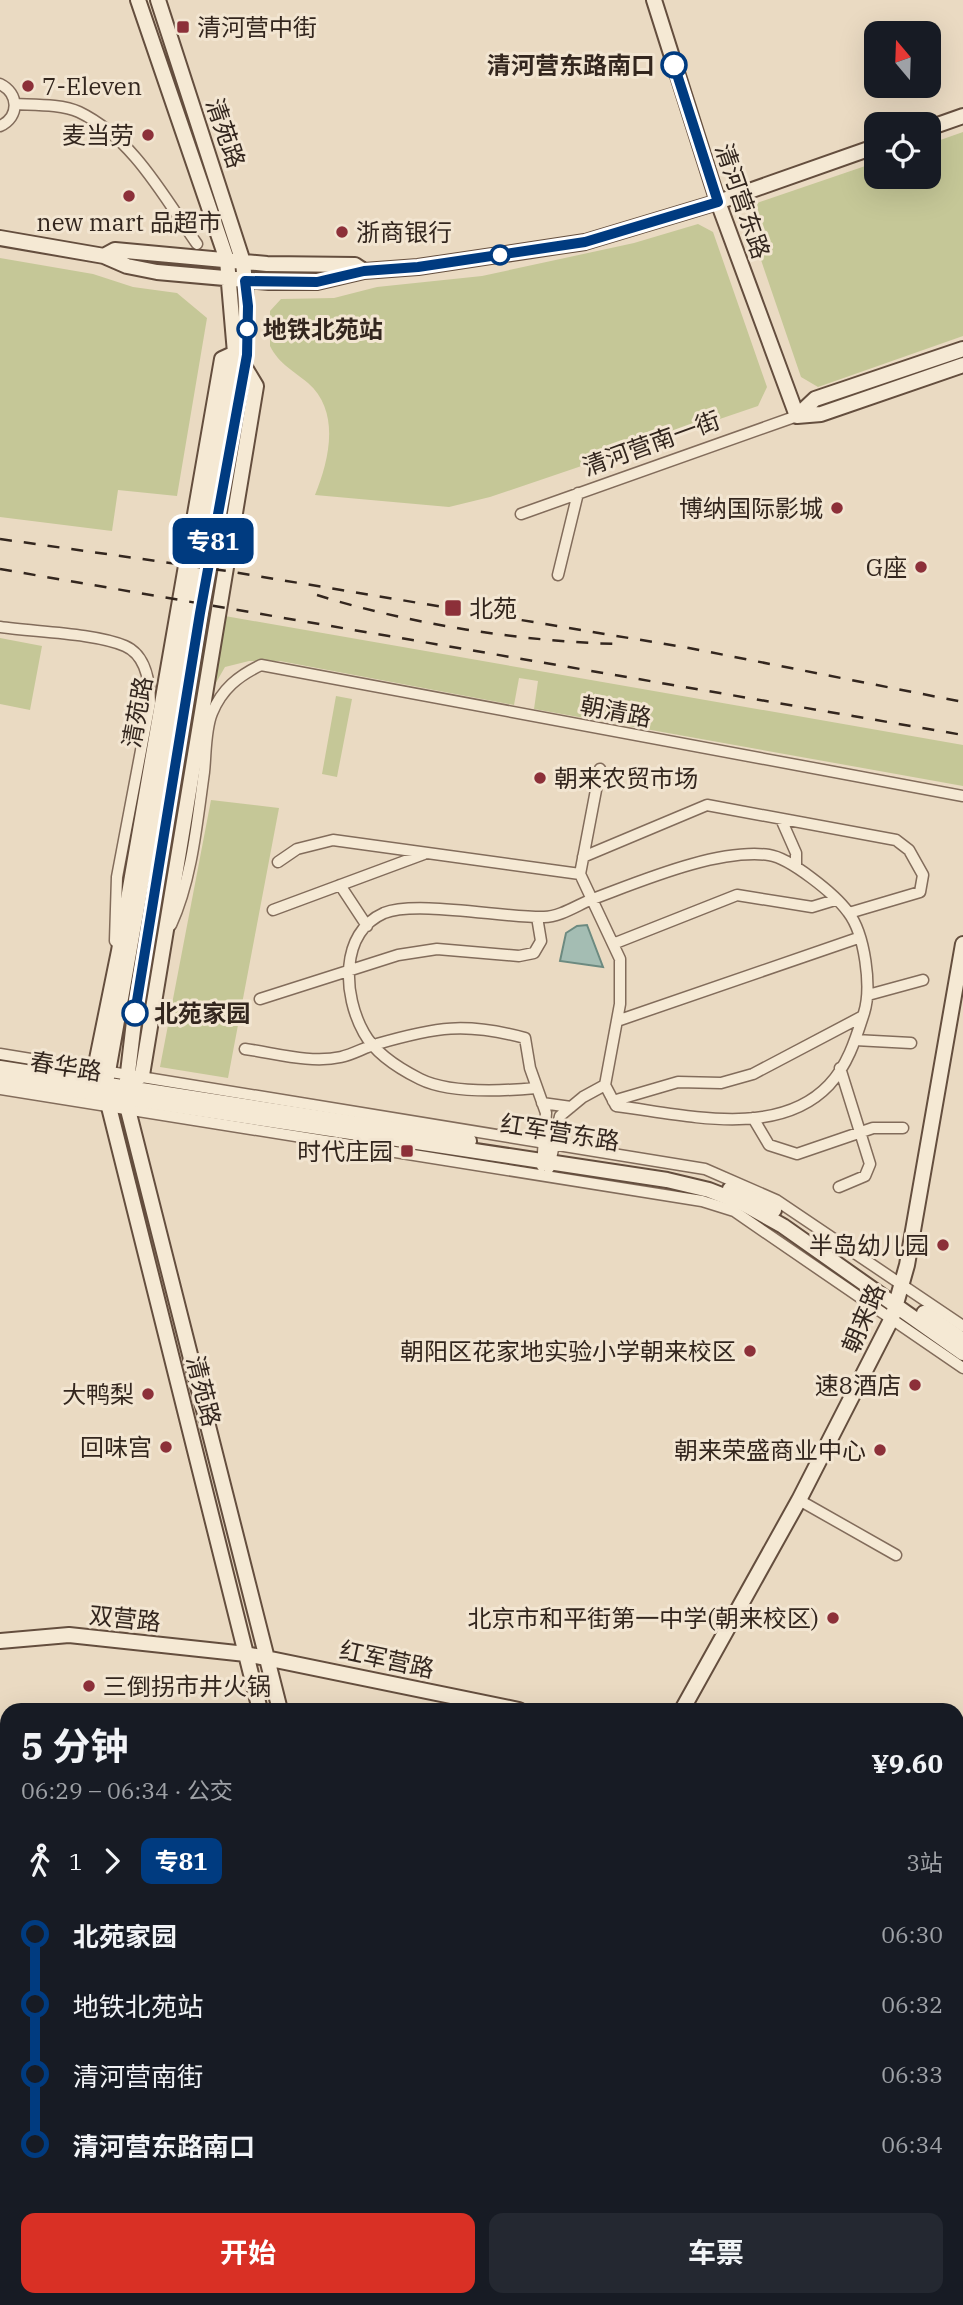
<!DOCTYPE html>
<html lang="zh">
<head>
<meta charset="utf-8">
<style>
	:root { --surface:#171b24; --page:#242831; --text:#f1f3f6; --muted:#9ea1a6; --accent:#d93025 }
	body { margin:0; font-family:"IBM Plex Serif","Noto Sans SC",serif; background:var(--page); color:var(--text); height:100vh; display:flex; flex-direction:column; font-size:26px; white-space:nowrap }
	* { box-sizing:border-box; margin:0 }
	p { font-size:23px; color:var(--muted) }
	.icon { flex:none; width:38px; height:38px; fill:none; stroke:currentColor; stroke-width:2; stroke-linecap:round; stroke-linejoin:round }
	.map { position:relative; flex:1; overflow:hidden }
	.drawer { position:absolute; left:0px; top:1703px; width:964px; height:604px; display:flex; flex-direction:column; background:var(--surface); border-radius:21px 21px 0 0; box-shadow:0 7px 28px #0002 }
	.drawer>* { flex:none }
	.badge { padding:0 14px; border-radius:10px; font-size:24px; line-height:46px }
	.needle { width:46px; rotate:341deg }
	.controls { position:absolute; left:864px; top:21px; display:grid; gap:14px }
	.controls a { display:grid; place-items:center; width:77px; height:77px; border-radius:14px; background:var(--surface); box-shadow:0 7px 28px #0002; font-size:35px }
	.map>.badge { position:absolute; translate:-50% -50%; box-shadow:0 0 0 4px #fff }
	.legs { display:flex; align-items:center; gap:10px; height:77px; padding:0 21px; font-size:23px }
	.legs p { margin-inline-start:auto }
	.head { display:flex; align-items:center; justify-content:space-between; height:119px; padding:0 21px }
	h1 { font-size:38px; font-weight:700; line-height:52px }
	.action { display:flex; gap:14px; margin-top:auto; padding:14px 21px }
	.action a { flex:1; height:80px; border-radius:14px; background:var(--accent); color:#fff; font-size:28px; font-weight:700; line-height:80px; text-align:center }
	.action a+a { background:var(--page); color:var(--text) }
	ul { padding:0 21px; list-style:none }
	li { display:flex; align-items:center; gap:24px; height:70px; font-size:26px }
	li i { display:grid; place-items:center; width:10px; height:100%; margin:0 9px; background:currentColor }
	li i::after { content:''; width:18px; height:18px; margin:-9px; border:5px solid; border-radius:50%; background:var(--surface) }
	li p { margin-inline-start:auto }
	li:first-child i { background:linear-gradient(#0000 50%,currentColor 0) }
	li:last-child i { background:linear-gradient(currentColor 50%,#0000 0) }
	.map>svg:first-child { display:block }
</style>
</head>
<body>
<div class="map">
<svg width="963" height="2305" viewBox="0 0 963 2305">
	<rect width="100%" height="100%" fill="#eadac2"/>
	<path fill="#c5c797" d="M 963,132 L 963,336 L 818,387 L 801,377 L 747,219 L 757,203 L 877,162 L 877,177 L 929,177 L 929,144 Z
		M 698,224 L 713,232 L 767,387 L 758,406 L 490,497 L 449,507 L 315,495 C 329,460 341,412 308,383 C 294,371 279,364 270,346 L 270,311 L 281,299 L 334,298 L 377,287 L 482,276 L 634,243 Z
		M 0,258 L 93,274 L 133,287 L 177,293 L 207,318 L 177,496 L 118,490 L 112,531 L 0,517 Z
		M 225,616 L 963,745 L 963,786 L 534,709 L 538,681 L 519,678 L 514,705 L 280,661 L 249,661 L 225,667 L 210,693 Z
		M 0,638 L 42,646 L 30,710 L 0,704 Z
		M 336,696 L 352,699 L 337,777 L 322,774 Z
		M 211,800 L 279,808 L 228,1078 L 160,1067 Z
		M 80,2300 L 202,2300 L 184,2305 L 82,2305 Z"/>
	<path fill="#a4bdb3" stroke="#6c8a80" stroke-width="2" d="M 587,925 L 603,967 L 560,961 L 566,933 L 577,926 Z"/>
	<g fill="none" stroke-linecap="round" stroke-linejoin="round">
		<defs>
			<path id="street" d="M 0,84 C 19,93 20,117 0,126
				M 15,104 C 34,105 62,104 79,112 C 133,138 164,197 197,244
				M 521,514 L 797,416
				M 558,575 L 578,493
				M 0,627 C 34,632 95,633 125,646 C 146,655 150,683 150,703 L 117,877 L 115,941
				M 781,819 L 796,853 L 796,867
				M 583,857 L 707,805 L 896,840 L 909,850 L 923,875 L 920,892 L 849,913
				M 278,862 L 297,849 L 333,840 L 580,874
				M 340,885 L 367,926
				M 273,910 L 424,854
				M 171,925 C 192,879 197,822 204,772 C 206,754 205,730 212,713 C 222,689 238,676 261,665 L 963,796
				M 613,944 L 737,895 L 812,907 L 835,900
				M 868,995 L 923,980
				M 260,999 L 398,955 L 437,949 L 519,956 L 534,953 L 541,941 L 537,917
				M 617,1021 L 858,938
				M 855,1040 L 911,1043
				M 245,1049 C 275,1053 311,1064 341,1057 C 354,1054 365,1047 377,1044 C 436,1027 465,1022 525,1038 L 530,1068 L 546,1113 L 542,1166
				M 0,1054 L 705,1169 L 776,1200 L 963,1326
				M 536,1088 C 503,1091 450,1094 420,1079 C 400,1069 375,1053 364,1033 C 343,996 339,933 384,913 C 416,900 505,918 544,917 C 559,917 576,906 590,900 C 639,882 717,848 769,855 C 790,858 835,894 848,912 C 865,934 872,987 864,1013 C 856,1038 848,1065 829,1085 C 777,1140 682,1114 616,1106 L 605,1085
				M 0,1089 L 702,1201 L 734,1211 L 963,1368
				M 613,1101 L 678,1082 L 721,1083 L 753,1074 L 863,1016
				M 542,1103 L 571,1107
				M 753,1118 L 769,1145 L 797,1154 L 873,1128 L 903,1128
				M 549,1168 L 560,1116 L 583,1097 L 605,1085 L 620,1004 L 620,959 L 580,874 L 600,769
				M 839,1187 L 865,1176 L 870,1164 L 840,1068
				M 799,1500 L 896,1555"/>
			<path id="secondary" d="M 138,0 L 227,260 L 235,353 L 106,1083 L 106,1095 L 260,1710
				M 158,0 L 243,262 C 248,309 247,350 237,397
				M 654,0 L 718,202 L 797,416
				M 929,128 L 963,116
				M 0,238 L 104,256 L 127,266 L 157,272 L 269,282 L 317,282 L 364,271 L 418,267 L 585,242 L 718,202 L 877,146
				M 104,256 L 115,250 L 267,264 L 355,265 L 364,271
				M 797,416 L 815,399 L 963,349
				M 797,416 L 821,414 L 963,365
				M 220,496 L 137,996 L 125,1098 L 280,1710
				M 0,1068 L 469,1141
				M 0,1079 L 667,1180 L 709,1190 L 742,1203 L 783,1226 L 963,1353
				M 106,1083 L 95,1069 L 119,951 L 222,359 L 235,353
				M 125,1086 L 142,1075 L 256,386 L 244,366
				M 730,1189 L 774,1210
				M 924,1313 L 963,1340
				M 0,1641 L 69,1635 L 246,1654 L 519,1710
				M 682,1710 L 799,1500 L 892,1318 L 907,1265 L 963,944
				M 957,2085 L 963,2084
				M 957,2109 L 963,2107
				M 0,2197 L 7,2214
				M 42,2300 L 44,2305
				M 410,2300 L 412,2305
				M 443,2300 L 445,2305
				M 843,2300 L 845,2305
				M 274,2305 L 290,2300
				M 352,2305 L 369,2300"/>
		</defs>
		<use href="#street" stroke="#826c5b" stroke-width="13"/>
		<use href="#secondary" stroke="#644e3e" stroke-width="18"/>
		<use href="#street" stroke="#f5e9d4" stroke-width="10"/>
		<use href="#secondary" stroke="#f5e9d4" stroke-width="14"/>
		<path stroke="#33261e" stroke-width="2.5" stroke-dasharray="12 12" stroke-linecap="butt" d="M 0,539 L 227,571 L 689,648 L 963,702
			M 0,569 L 963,735
			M 317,595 C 409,624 524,642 620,644"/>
	</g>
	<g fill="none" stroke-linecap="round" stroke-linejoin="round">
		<defs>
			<path id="line-1" d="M 135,1013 L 200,613 L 247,355 L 248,306 L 245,281 L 317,282 L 364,271 L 418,267 L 585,242 L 718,202 L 674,65"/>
		</defs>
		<use href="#line-1" stroke="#fff" stroke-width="16"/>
		<use href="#line-1" stroke="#003b80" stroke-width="10"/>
	</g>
	<g fill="#8c3039" stroke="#f2e5d1" stroke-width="2.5">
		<rect x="176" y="20" width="14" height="14" rx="3.5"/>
		<circle cx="28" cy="86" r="7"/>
		<circle cx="148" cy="135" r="7"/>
		<circle cx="129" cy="196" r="7"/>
		<circle cx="342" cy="232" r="7"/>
		<circle cx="837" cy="508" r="7"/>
		<circle cx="921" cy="567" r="7"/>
		<rect x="444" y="599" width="18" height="18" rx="3.5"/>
		<circle cx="540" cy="778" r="7"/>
		<rect x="400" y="1144" width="14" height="14" rx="3.5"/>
		<circle cx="943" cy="1245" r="7"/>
		<circle cx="750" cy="1351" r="7"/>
		<circle cx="915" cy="1385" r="7"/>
		<circle cx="148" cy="1394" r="7"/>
		<circle cx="166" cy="1447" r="7"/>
		<circle cx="880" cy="1450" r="7"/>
		<circle cx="833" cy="1618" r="7"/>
		<circle cx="89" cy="1686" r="7"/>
	</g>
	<g fill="#fff" stroke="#003b80" stroke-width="3.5">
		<circle cx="674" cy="65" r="12"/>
		<circle cx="500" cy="255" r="9"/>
		<circle cx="247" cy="329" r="9"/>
		<circle cx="135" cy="1013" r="12"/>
	</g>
	<g text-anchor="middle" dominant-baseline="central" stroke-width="6" stroke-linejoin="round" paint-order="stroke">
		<g font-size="24" fill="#33261e" stroke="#f2e5d1" text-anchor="end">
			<text x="197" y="27" text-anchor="start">清河营中街</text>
			<text x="42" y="86" text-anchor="start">7-Eleven</text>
			<text x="134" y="135">麦当劳</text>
			<text x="129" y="222" text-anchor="middle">new mart 品超市</text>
			<text x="356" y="232" text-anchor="start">浙商银行</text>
			<text x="823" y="508">博纳国际影城</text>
			<text x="907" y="567">G座</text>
			<text x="469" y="608" text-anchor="start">北苑</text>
			<text x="554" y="778" text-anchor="start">朝来农贸市场</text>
			<text x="393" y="1151">时代庄园</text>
			<text x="929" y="1245">半岛幼儿园</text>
			<text x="736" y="1351">朝阳区花家地实验小学朝来校区</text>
			<text x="901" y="1385">速8酒店</text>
			<text x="134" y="1394">大鸭梨</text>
			<text x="152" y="1447">回味宫</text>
			<text x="866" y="1450">朝来荣盛商业中心</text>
			<text x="819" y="1618">北京市和平街第一中学(朝来校区)</text>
			<text x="103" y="1686" text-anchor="start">三倒拐市井火锅</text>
		</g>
		<g font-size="24" font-weight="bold" fill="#33261e" stroke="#f2e5d1" text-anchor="start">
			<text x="655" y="65" text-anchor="end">清河营东路南口</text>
			<text x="263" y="329">地铁北苑站</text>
			<text x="154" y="1013">北苑家园</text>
		</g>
		<g font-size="24" fill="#33261e" stroke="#f2e5d1">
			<text transform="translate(226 133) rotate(71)">清苑路</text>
			<text transform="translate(743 201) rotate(71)">清河营东路</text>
			<text transform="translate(651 443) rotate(-20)">清河营南一街</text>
			<text transform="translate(616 711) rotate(11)">朝清路</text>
			<text transform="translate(137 712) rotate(-80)">清苑路</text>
			<text transform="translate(66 1066) rotate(9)">春华路</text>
			<text transform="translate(560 1132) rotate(9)">红军营东路</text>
			<text transform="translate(863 1318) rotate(-67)">朝来路</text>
			<text transform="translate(204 1391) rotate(76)">清苑路</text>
			<text transform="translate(125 1618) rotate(6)">双营路</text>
			<text transform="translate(387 1659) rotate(12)">红军营路</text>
		</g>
	</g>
</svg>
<div class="controls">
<a><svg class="needle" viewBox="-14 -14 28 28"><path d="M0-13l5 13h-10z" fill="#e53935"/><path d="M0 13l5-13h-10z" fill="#9ea1a6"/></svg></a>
<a><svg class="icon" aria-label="locate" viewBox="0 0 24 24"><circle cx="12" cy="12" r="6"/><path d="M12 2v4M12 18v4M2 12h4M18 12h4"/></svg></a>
</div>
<b class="badge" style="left:213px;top:541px;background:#003b80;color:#fff">专81</b>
<section class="drawer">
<div class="head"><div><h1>5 分钟</h1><p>06:29 – 06:34 · 公交</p></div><b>¥9.60</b></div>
<div class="legs"><svg class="icon" aria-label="walk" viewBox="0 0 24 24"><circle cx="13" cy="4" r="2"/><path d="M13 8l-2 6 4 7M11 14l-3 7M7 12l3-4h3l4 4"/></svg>1<svg class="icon" aria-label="forward" viewBox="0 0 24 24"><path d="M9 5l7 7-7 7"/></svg><b class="badge" style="background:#003b80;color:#fff">专81</b><p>3站</p></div>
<ul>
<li><i style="color:#003b80"></i><b>北苑家园</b><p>06:30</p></li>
<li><i style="color:#003b80"></i><span>地铁北苑站</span><p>06:32</p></li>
<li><i style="color:#003b80"></i><span>清河营南街</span><p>06:33</p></li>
<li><i style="color:#003b80"></i><b>清河营东路南口</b><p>06:34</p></li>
</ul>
<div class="action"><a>开始</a><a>车票</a></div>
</section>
</div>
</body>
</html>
